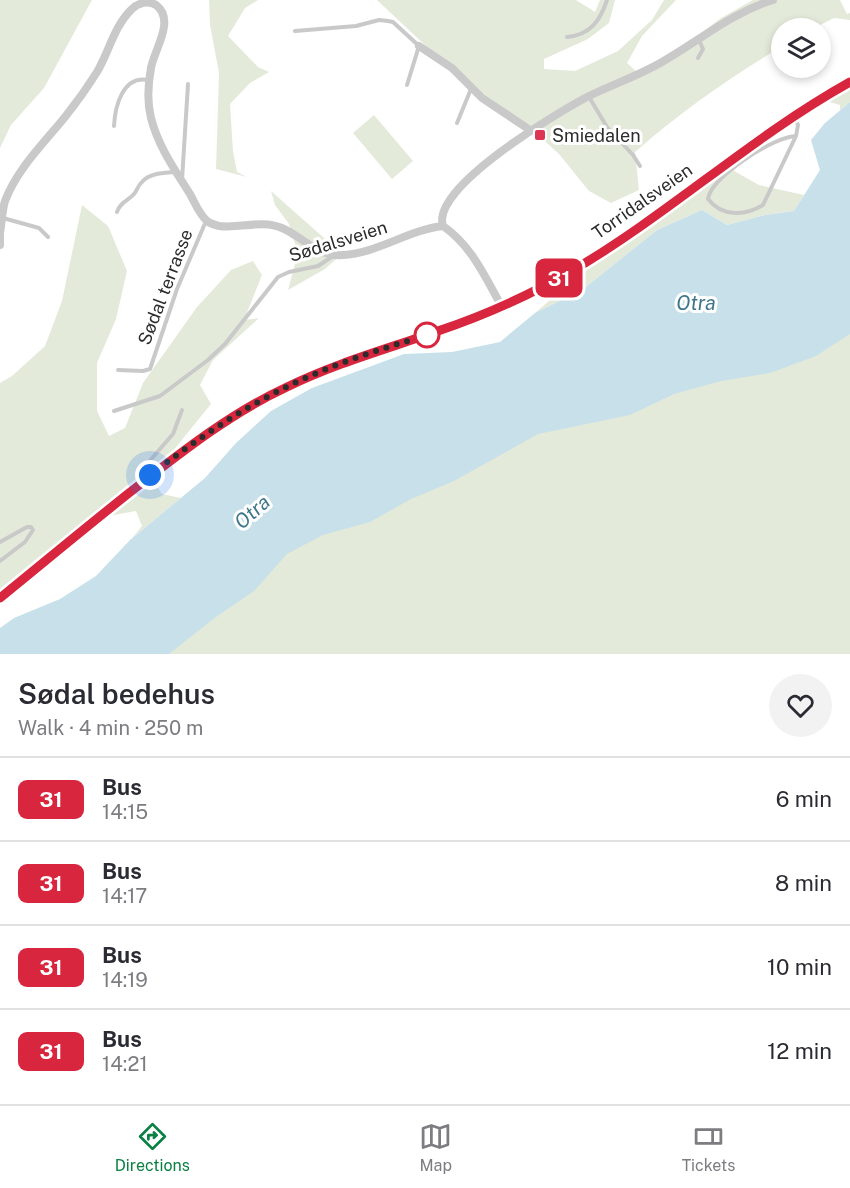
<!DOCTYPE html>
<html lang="en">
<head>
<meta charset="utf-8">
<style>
	:root { --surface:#fff; --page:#f2f2f3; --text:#2b2b33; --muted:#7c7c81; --line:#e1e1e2; --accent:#0b8043 }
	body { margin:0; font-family:"Public Sans",sans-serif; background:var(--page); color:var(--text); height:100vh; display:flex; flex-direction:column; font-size:22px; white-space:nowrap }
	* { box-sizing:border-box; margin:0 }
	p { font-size:20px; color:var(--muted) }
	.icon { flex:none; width:33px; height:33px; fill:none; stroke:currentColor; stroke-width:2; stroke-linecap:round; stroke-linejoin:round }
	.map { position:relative; height:654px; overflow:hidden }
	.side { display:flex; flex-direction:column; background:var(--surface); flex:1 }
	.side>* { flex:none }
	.badge { padding:0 12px; border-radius:9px; font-size:21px; line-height:39px }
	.buttons { position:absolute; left:771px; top:18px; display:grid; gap:12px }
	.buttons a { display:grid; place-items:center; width:60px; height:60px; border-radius:50%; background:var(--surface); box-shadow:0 3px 9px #0003; font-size:30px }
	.you { position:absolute; width:30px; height:30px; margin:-15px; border:4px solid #fff; border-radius:50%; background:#1a73e8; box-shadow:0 0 0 9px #1a73e833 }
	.map>.badge { position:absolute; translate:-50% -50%; box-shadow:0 0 0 3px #fff }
	.round { display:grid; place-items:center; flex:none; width:63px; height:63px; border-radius:32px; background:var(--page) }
	.headline { display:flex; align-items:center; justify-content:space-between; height:102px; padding:0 18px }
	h1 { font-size:28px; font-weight:600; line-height:45px }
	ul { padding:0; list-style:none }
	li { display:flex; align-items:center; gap:18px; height:84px; padding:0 18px; border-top:2px solid var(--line) }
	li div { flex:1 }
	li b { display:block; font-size:22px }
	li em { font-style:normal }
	li .badge { min-width:66px; font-weight:700; text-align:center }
	.menu { display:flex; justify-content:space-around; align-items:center; height:84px; border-top:2px solid var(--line); background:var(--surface); font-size:16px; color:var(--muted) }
	.menu a { display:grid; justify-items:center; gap:3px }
	.menu .active { color:var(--accent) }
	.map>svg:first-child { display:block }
</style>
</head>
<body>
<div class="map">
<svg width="850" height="654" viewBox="0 0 850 654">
	<rect width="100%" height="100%" fill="#fff"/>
	<path fill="#e4eada" d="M 0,0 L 92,0 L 44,88 L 11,125 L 0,148 Z
		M 209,0 L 258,0 L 245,8 L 228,36 L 258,67 L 269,72 L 250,83 L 230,104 L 233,151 L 237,172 L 247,177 L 216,169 L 219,73 L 210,25 Z
		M 377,0 L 576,0 L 595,12 L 600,0 L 615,0 L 609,23 L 588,39 L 544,59 L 544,69 L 575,71 L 618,51 L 652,20 L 664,0 L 676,0 L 642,36 L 627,63 L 637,72 L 678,51 L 721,18 L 753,0 L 840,0 L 847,14 L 850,13 L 850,20 L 834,18 L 814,28 L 782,28 L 781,47 C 729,78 681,112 635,152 L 639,190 L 611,203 L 589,191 L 559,154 L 523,121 L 493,103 L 444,63 Z
		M 850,80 L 850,102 L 840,110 L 840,105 L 823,100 L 776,127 L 749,147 L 744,151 L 734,171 L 759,185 L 804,195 L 794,211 L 765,215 L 727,225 L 702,210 L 657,230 L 582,290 L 535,313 L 618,241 L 790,116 Z
		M 374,115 L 413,161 L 392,179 L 353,133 Z
		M 271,191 L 342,254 L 325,269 L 288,290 L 298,253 L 289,224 L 275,205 Z
		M 82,205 L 108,226 L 127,271 L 116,319 L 97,363 L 97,411 L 109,436 L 125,428 L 143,383 L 197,307 L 231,270 L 253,261 L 262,275 L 244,320 L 259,318 L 213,360 L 200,385 L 211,404 L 151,478 L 162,494 L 181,498 L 132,538 L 142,526 L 136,511 L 97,518 L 0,592 L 0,383 L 12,376 L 45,346 L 62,301 Z
		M 850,255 L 850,654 L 79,654 Z"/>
	<path fill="#c7e0e9" d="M 850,102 L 850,334 L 816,356 L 770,373 L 721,381 L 674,394 L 630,415 L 538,434 L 454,481 L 411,499 L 370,522 L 323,535 L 287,554 L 254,591 L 216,617 L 169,654 L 0,654 L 0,628 L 14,618 L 60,599 L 96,576 L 130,540 L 205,478 L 236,443 L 271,411 L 312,388 L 404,354 L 452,352 L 500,342 L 535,313 L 582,290 L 657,230 L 702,210 L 727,225 L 765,215 L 794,211 L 820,170 L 811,140 L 825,123 Z"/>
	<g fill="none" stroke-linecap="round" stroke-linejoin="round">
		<path stroke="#c9c9c9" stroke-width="4" d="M 295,31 L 356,26 L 379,20 L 388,21 L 393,22 L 419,46 L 407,85
			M 567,37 C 590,35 600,21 607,0
			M 698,58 L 703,49 L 699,40
			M 589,97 L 607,127 L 633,155 L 640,166
			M 795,119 L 798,125 L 796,136 L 763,205 C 745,216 722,217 708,199 C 710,177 775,136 796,136
			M 457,123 L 471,89
			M 114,126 C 115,106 123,75 148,80
			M 182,180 L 188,84
			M 117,212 C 120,202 128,201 134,194 C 137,191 138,185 142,182 C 149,173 164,173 175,172
			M 3,218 L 39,228 L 48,237
			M 118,370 L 143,371 L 150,369 L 177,289 L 206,221
			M 114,411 L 160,396 L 208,360 L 225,344 L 278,277 L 289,272 L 318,266 L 333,256
			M 150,475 L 146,470 L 147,464 L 173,434 L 182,410
			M 0,542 L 27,527 L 31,527 L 33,530 L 25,542 L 0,561"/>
		<path stroke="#c9c9c9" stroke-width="8" d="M 419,46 L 452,68 L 482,98 L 530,130
			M 0,233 C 2,222 2,211 5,201 C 17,169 44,143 65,117 C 77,102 87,88 97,72 C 109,52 114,26 132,9 C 138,3 148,0 156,5 C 176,20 154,50 151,68 C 148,84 147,102 151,118 C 158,146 175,170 190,194 C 195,203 199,214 207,221 C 211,224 215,225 219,226 C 241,229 261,219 282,228 C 303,237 317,257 343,255 C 378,253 408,230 443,226
			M 0,234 L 0,245
			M 502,307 C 485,277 472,246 443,226 C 430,188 557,113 587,97 C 611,85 638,76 662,62 C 699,41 731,13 773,0"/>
		<path stroke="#a4a4a4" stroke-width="12" d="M 0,598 C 42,563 85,528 129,493 C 179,454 229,415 287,387 C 336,363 387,349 438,331 C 486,315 532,294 575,269 C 671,212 753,136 850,82"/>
	</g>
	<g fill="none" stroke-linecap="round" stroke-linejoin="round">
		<defs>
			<path id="line" d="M 0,598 C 43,563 85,528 129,493 C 179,454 229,414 287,387 C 336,363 387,349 438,331 C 486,315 532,294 575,269 C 670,213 753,136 850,82"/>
		</defs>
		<use href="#line" stroke="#fff" stroke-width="14"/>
		<use href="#line" stroke="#d7263d" stroke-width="9"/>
		<path stroke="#2c2c2c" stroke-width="6" stroke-dasharray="0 10.8" d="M 150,475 C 200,437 252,401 310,376 C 348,359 388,347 427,335"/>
	</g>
	<rect fill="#de3453" stroke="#fff" stroke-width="2" x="534" y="129" width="12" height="12" rx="3"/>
	<circle fill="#fff" stroke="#d7263d" stroke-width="3" cx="427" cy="335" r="12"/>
	<g text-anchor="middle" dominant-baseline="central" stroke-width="6" stroke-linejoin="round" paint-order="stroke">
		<g font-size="18" fill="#2c2c2c" stroke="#fff" text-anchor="start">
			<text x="552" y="135">Smiedalen</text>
		</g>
		<g font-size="18" fill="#2c2c2c" stroke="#fff">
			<text transform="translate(642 201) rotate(-35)">Torridalsveien</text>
			<text transform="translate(338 241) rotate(-17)">Sødalsveien</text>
			<text transform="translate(165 287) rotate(-69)">Sødal terrasse</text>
		</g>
		<g font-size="20" font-style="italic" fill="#3e768b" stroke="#fff">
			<text x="696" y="303">Otra</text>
			<text transform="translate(252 512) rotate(-42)">Otra</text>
		</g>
	</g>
</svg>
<div class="buttons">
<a><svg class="icon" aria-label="layers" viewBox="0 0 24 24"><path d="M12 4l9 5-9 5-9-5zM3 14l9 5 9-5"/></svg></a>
</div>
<div class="you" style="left:150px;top:475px"></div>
<b class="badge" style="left:559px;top:278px;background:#d7263d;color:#fff">31</b>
</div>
<section class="side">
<div class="headline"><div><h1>Sødal bedehus</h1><p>Walk · 4 min · 250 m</p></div><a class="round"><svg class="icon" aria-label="heart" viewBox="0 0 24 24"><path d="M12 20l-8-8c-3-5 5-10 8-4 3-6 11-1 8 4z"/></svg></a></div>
<ul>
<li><span class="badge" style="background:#d7263d;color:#fff">31</span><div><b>Bus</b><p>14:15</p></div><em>6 min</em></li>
<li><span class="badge" style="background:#d7263d;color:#fff">31</span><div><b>Bus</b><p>14:17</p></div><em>8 min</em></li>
<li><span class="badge" style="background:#d7263d;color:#fff">31</span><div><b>Bus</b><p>14:19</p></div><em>10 min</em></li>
<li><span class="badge" style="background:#d7263d;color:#fff">31</span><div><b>Bus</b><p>14:21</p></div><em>12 min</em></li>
</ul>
</section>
<nav class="menu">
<a class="active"><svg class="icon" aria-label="directions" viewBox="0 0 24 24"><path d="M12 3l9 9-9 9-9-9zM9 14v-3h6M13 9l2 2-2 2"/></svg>Directions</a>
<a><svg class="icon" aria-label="map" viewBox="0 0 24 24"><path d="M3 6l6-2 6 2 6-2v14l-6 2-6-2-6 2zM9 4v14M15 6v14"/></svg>Map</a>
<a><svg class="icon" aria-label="tickets" viewBox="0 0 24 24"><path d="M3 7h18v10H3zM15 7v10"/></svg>Tickets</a>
</nav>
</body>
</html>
